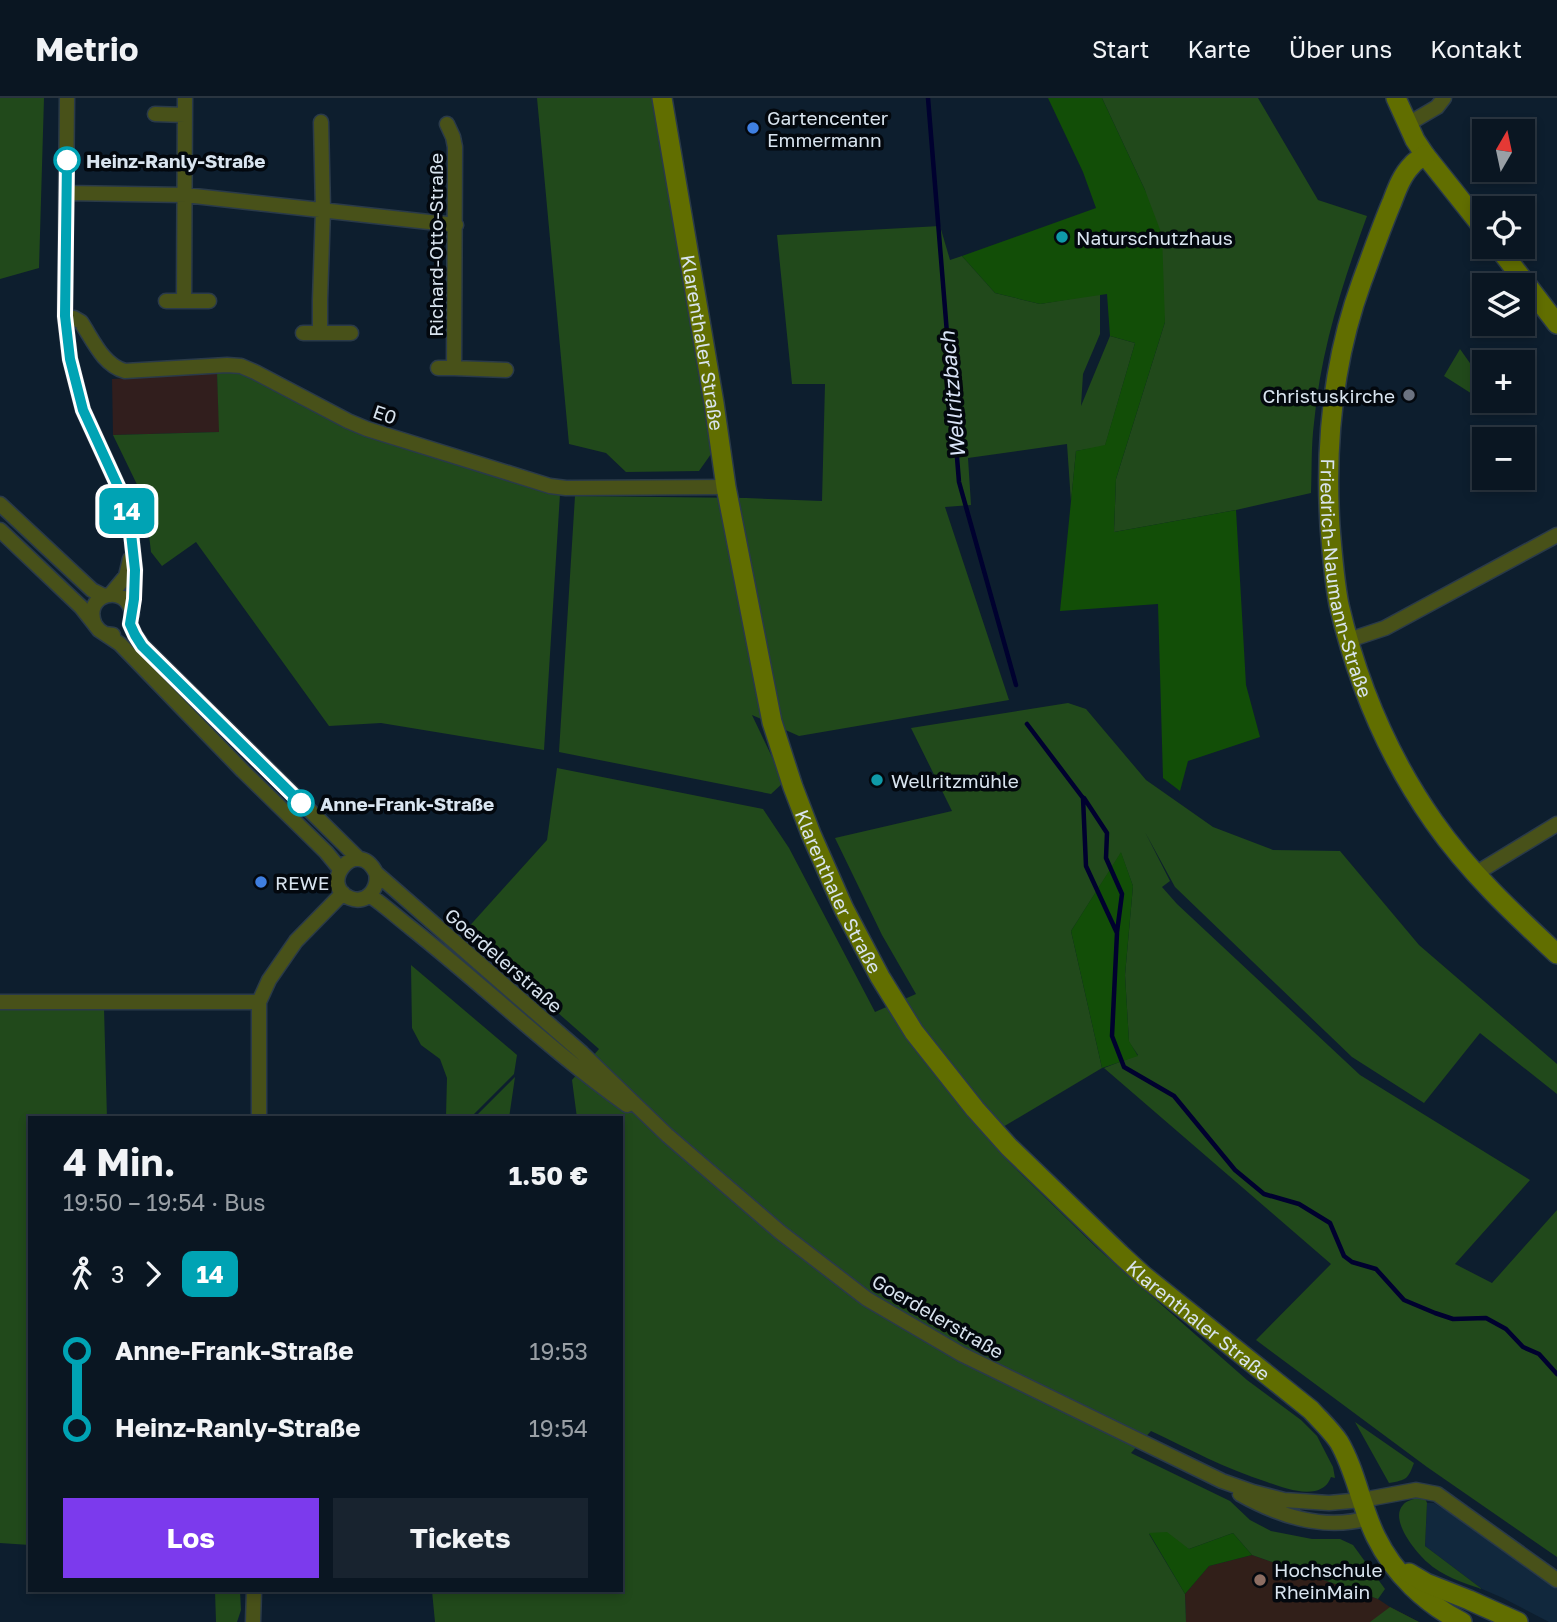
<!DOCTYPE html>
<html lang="de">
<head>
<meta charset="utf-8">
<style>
	:root { --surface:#0a1622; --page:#18232f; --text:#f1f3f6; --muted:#999fa5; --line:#2a3540; --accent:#7c3aed }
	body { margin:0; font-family:"Golos Text",sans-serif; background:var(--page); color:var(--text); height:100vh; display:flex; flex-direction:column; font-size:26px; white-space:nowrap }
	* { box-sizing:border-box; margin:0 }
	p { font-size:23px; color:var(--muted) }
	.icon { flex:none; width:38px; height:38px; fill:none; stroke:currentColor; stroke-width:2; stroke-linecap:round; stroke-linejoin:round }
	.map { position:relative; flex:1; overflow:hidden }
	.sheet { position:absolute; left:28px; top:1018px; width:595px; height:476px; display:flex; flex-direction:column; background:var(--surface); border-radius:0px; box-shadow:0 4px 10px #0003,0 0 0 2px var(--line) }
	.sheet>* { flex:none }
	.badge { padding:0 14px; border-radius:10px; font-size:24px; line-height:46px }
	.needle { width:46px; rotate:9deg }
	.tools { position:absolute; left:1472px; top:21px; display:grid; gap:14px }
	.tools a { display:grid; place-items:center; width:63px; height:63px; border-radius:0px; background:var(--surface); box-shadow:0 4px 10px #0003,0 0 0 2px var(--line); font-size:35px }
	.map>.badge { position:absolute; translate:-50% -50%; box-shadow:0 0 0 4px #fff }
	.legs { display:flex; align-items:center; gap:10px; height:77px; padding:0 35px; font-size:23px }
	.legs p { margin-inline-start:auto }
	.headline { display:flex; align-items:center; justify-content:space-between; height:119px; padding:0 35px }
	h1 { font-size:38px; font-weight:700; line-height:52px }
	.primary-button { display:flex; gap:14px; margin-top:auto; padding:14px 35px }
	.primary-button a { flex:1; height:80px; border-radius:0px; background:var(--accent); color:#fff; font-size:28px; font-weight:700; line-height:80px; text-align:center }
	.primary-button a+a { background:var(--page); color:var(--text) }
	ul { padding:0 35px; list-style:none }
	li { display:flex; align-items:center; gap:24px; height:77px; font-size:26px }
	li i { display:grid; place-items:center; width:10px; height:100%; margin:0 9px; background:currentColor }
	li i::after { content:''; width:18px; height:18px; margin:-9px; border:5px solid; border-radius:50%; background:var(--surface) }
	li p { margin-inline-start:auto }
	li:first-child i { background:linear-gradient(#0000 50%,currentColor 0) }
	li:last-child i { background:linear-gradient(currentColor 50%,#0000 0) }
	header { display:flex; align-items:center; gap:42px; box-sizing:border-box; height:98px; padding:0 35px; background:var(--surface); border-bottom:2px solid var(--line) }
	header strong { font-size:33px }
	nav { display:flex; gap:38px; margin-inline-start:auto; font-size:24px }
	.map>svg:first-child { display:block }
</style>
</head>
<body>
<header>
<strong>Metrio</strong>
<nav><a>Start</a><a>Karte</a><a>Über uns</a><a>Kontakt</a></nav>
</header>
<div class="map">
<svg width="1557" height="1524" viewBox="0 0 1557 1524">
	<rect width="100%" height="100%" fill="#0d1e2e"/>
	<path fill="#11283d" d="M 1427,1405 L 1434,1405 L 1453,1417 L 1557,1491 L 1557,1524 L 1549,1524 L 1503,1500 L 1482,1491 L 1425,1448 Z"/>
	<path fill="#311e1d" d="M 217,275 L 220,334 L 113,337 L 112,281 Z"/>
	<path fill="#311f19" d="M 1252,1457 L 1378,1501 L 1390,1509 L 1419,1524 L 1186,1524 L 1185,1496 L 1209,1468 Z"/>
	<path fill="#21491b" d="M 0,0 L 44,0 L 39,170 L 0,181 Z
		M 537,0 L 654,0 L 708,313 L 711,356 L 699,373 L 626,374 L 606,355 L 569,346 Z
		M 1102,0 L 1258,0 L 1318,102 L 1367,118 C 1342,187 1321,251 1314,325 C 1311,348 1312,372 1311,395 L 1236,412 L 1114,434 L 1116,381 L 1165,224 L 1145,92 Z
		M 940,128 L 950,162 L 962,158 L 995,195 L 1040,206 L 1100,196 L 1100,236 L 1083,276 L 1081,308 L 1110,238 L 1135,245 L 1105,348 L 1076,353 L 1071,404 L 1067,346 L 968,360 L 971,407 L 945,409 L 1009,602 L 799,638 L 752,617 L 784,684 L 771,696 L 559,654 L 575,398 L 746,400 L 822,403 L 825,286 L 792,286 L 777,137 Z
		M 1460,251 L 1484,285 L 1484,299 L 1480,301 L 1444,278 Z
		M 241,274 L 357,333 L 560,396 L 544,652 L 381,625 L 329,628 L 196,444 L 162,468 L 151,454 L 145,403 L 113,337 L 219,334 L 217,275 Z
		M 1068,605 L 1086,611 L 1146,682 L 1213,729 L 1273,752 L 1340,753 L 1419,847 L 1557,966 L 1557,996 L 1480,935 L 1424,1005 L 1352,959 L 1175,789 L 1145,734 L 1170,783 L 1162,789 L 1177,806 L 1360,977 L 1530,1082 L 1455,1166 L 1492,1185 L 1557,1112 L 1557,1459 L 1427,1369 L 1256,1242 L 1331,1166 L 1104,970 L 1138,957 L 1129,944 L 1125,877 L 1133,788 L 1121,755 L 1071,833 L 1102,970 L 986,1039 L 1011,1066 L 1097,1150 L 1247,1282 L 1301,1322 L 1317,1338 L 1333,1369 L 1335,1380 L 1331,1379 C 1328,1387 1323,1391 1315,1393 C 1299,1396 1281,1389 1267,1384 C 1226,1371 1189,1351 1151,1333 L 1131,1355 L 1230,1403 L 1250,1422 L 1271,1433 L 1312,1441 L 1340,1441 L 1353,1447 L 1385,1491 L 1378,1501 L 1252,1457 L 1233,1435 L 1189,1451 L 1149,1436 L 1185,1496 L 1186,1524 L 435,1524 L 432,1493 L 621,1493 L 621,1020 L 577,1020 L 572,982 L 599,951 L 465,833 L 547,742 L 557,670 L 763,711 L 789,750 L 875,914 L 916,896 L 882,837 L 835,740 L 952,713 L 911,630 Z
		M 411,867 L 517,957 L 514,976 L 470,1020 L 446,1018 L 447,980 L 440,961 L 421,947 L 412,930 Z
		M 0,910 L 104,910 L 107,1020 L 30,1020 L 30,1447 L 0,1445 Z
		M 515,979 L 509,1020 L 474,1020 Z
		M 1355,1324 L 1414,1365 C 1408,1381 1407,1382 1389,1385 Z
		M 1418,1400 L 1425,1400 L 1427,1405 L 1425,1448 L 1482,1491 C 1463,1485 1442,1478 1427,1464 C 1416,1454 1389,1422 1403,1407 C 1406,1403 1413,1401 1418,1400 Z
		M 215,1493 L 240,1493 L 241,1512 L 237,1524 L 216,1524 Z
		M 1390,1509 L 1419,1524 L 1370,1524 Z"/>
	<path fill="#124e07" d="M 1048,0 L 1102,0 L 1145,92 L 1162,137 L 1165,224 L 1116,381 L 1114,434 L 1236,412 L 1246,587 L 1260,639 L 1188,663 L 1180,693 L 1163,680 L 1158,506 L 1060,513 L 1076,353 L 1105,347 L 1135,245 L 1110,238 L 1107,196 L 1040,206 L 995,195 L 962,158 L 1096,110 L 1083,74 Z
		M 1121,754 L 1133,788 L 1125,877 L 1129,943 L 1138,958 L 1102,970 L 1071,833 Z
		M 1167,1434 L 1189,1451 L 1233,1435 L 1252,1457 L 1209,1468 L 1185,1496 L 1149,1435 Z"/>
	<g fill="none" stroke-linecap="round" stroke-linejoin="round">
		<path stroke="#00012f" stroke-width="4.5" d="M 928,0 L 959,384 L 1016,587
			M 1027,626 L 1083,700 L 1086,768 L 1117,835 L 1112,938 L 1124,969 L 1174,998 L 1235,1072 L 1264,1096 L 1299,1106 L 1330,1125 L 1344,1158 L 1352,1164 L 1376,1171 L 1404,1202 L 1435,1215 L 1453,1221 L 1486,1220 L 1506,1231 L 1523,1249 L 1539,1256 L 1557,1276
			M 1084,700 L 1107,735 L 1106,760 L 1122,796 L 1117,834"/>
		<defs>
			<path id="street" d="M 67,0 L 65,218 L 70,261 L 83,312 L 122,397 L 129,417 L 135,472 L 132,513
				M 185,0 L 184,203 L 209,203
				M 155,16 L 185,17
				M 321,24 L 323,112 L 320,202 L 320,235 L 351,235
				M 447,26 L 453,39 L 455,49 L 454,270 L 506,272
				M 1408,26 L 1437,9 L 1444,0
				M 66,95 L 185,97 L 456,127
				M 166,203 L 184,203
				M 65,218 L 74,220 L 81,224 C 93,242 103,267 125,273 L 227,267 L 241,268 L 255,274 L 348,323 L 367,331 L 550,388 L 566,390 L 726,389
				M 303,235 L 320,235
				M 438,270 L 454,270
				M 0,406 L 92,492 L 104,498
				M 0,432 L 81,509 L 99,532 L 105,536 L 113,537
				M 111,496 L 126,478 L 130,461
				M 130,526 L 135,537 L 143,548 L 359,761
				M 95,527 C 81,496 127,483 132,516
				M 105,536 L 120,546 L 243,673 L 326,754 L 340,771
				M 1349,542 L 1385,530 L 1557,437
				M 376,775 C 379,790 367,807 350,800 C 317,786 357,737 376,775 L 582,955 L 667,1037 L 780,1134 L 867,1201 L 961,1256 L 1222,1383 L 1253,1394 L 1284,1402 L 1329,1405 L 1362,1402 L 1416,1392 L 1437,1396 L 1557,1482
				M 1475,776 L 1557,726
				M 369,797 C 384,807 397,819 411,830 C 484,888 551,953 627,1007
				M 0,904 L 259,904
				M 259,1020 L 259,904 L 269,882 L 296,843 L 343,795
				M 1240,1396 C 1279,1418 1324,1433 1368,1420
				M 253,1524 L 254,1493"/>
			<g id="secondary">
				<path id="s1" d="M 662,0 L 714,305 L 726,389 L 772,624 L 793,689 L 811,736 L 844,811 L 880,879 L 914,934 L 975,1011 L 1009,1049 L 1120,1156 L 1144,1178 L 1311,1312 C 1320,1322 1331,1332 1339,1344 C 1356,1373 1361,1409 1376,1439 C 1394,1476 1426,1506 1462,1524"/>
				<path d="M 1396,0 L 1415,42 L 1425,57 L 1484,131"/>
				<path id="s2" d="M 1425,57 C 1421,60 1415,63 1412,67 C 1402,77 1397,91 1392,104 C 1381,130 1372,156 1362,183 C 1333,262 1325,345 1330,428 C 1332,454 1334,481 1339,507 C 1357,584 1389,660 1434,724 C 1469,774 1513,815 1557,856"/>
				<path d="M 1498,149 L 1557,226"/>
				<path d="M 1409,1475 L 1426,1485 L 1469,1502 L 1518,1524"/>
			</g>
		</defs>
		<use href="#street" stroke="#2a3a49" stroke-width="17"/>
		<use href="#secondary" stroke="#2a3a49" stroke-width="22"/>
		<use href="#street" stroke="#485119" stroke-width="14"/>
		<use href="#secondary" stroke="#616e00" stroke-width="19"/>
	</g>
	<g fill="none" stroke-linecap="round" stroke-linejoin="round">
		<defs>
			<path id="line-1" d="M 67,62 L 65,218 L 70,261 L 83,312 L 122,397 L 129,417 L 135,472 L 134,501 L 130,526 L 135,537 L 142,548 L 301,705"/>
		</defs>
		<use href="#line-1" stroke="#fff" stroke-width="16"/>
		<use href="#line-1" stroke="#00a3b4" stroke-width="10"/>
	</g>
	<g fill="#3f7fe0" stroke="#03080e" stroke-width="2.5">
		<circle cx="753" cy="30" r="7"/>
		<circle cx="261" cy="784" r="7"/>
	</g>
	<g fill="#fff" stroke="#00a3b4" stroke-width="3.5">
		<circle cx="67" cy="62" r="12"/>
		<circle cx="301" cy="705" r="12"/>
	</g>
	<g fill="#0f9aa8" stroke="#03080e" stroke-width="2.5">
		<circle cx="1062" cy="139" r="7"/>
		<circle cx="877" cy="682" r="7"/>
	</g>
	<circle fill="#6b7280" stroke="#03080e" stroke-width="2.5" cx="1409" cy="297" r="7"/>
	<circle fill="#8d6e63" stroke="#03080e" stroke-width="2.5" cx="1260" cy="1482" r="7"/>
	<g text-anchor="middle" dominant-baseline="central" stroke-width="7" stroke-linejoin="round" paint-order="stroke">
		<g font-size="19" fill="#d9e4ef" stroke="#03080e" text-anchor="start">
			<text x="767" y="19">Gartencenter<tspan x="767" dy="22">Emmermann</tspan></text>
			<text x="1076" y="139">Naturschutzhaus</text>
			<text x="1395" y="297" text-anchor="end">Christuskirche</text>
			<text x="891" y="682">Wellritzmühle</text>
			<text x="275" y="784">REWE</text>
			<text x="1274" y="1471">Hochschule<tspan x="1274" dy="22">RheinMain</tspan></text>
		</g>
		<g font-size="19" font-weight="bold" fill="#d9e4ef" stroke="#03080e" text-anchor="start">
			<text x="86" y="62">Heinz-Ranly-Straße</text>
			<text x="320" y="705">Anne-Frank-Straße</text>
		</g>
		<g font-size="19" fill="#d9e4ef" stroke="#03080e">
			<text transform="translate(435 147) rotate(-90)">Richard-Otto-Straße</text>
			<text stroke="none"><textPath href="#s1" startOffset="248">Klarenthaler Straße</textPath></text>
			<text transform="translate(385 316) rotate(19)">E0</text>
			<text stroke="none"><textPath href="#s2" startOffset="446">Friedrich-Naumann-Straße</textPath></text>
			<text stroke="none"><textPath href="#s1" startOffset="816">Klarenthaler Straße</textPath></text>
			<text transform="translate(504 862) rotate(41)">Goerdelerstraße</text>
			<text transform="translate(938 1218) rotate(30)">Goerdelerstraße</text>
			<text stroke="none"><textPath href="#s1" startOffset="1382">Klarenthaler Straße</textPath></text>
		</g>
		<g font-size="21" font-style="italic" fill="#dae4f8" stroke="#03080e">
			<text transform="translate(952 297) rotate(-95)">Wellritzbach</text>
		</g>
	</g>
</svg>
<div class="tools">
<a><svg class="needle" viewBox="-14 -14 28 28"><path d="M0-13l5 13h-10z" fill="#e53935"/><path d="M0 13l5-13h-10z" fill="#999fa5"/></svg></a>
<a><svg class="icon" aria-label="locate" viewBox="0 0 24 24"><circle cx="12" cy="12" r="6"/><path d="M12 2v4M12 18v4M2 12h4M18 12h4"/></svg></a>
<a><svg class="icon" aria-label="layers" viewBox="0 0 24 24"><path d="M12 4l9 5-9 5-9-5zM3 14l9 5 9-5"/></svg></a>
<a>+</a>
<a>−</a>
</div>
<b class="badge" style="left:127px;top:413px;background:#00a3b4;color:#fff">14</b>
<section class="sheet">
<div class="headline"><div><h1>4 Min.</h1><p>19:50 – 19:54 · Bus</p></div><b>1.50 €</b></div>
<div class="legs"><svg class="icon" aria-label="walk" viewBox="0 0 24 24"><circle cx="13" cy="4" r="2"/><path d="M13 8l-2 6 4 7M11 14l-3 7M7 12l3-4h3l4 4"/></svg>3<svg class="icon" aria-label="forward" viewBox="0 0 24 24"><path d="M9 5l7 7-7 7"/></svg><b class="badge" style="background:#00a3b4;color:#fff">14</b></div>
<ul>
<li><i style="color:#00a3b4"></i><b>Anne-Frank-Straße</b><p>19:53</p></li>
<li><i style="color:#00a3b4"></i><b>Heinz-Ranly-Straße</b><p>19:54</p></li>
</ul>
<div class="primary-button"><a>Los</a><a>Tickets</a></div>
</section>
</div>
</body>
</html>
